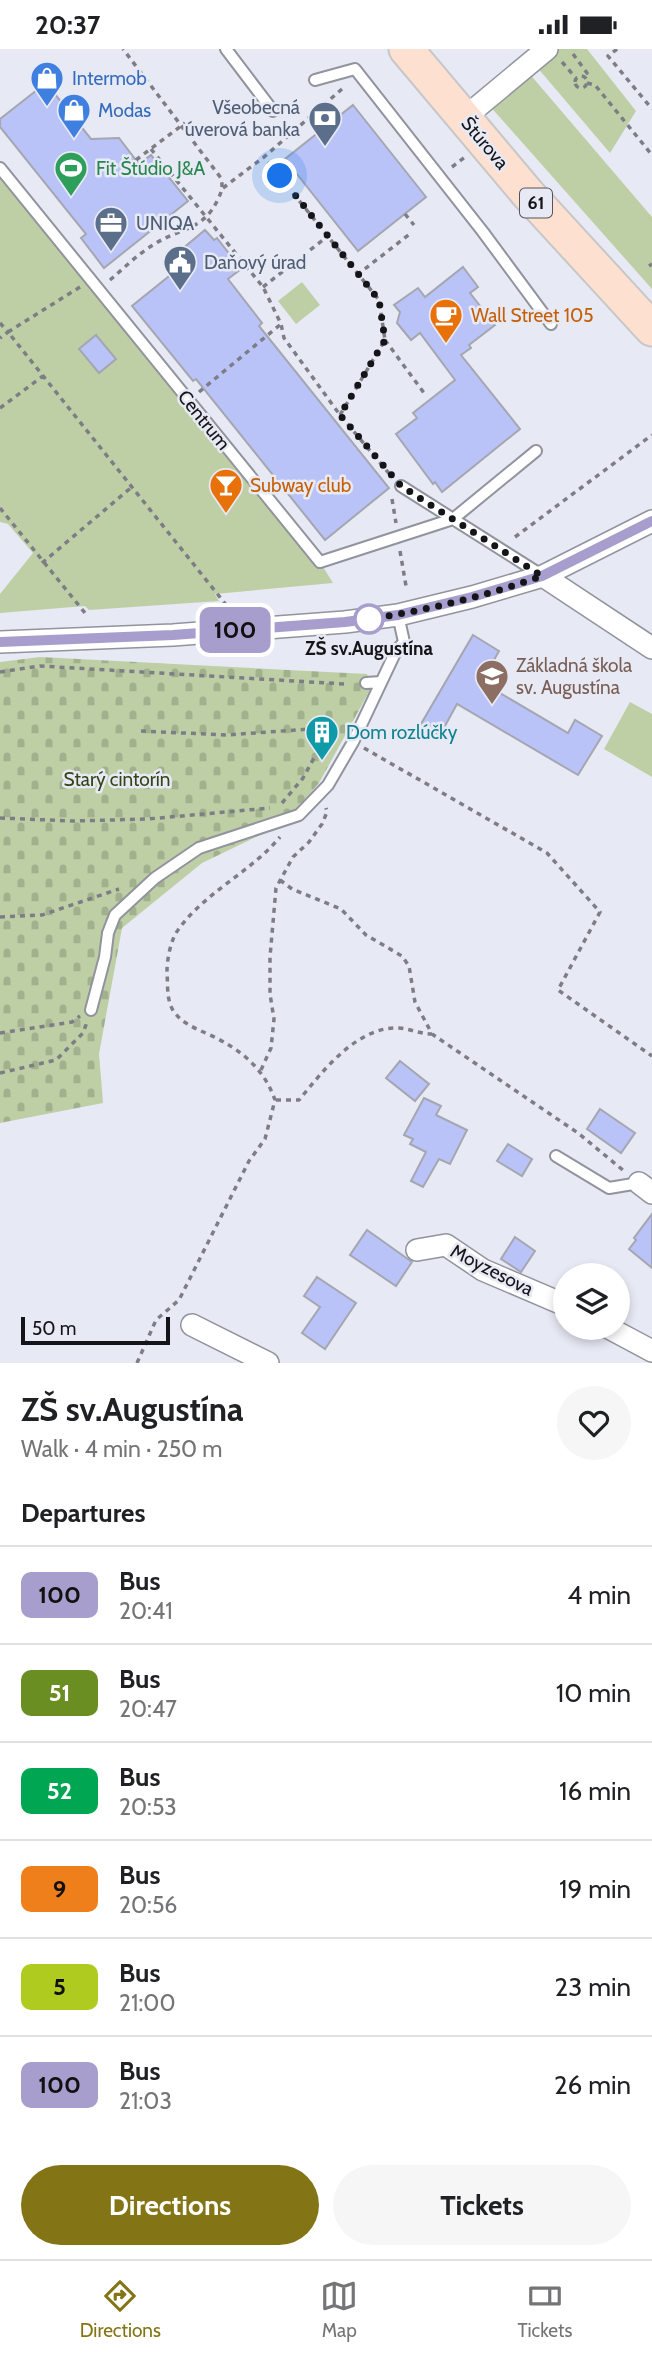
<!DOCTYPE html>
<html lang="en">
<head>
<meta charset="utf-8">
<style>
	:root { --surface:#fff; --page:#f6f6f6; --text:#202124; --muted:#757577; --line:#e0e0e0; --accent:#837416 }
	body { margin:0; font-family:Cabin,sans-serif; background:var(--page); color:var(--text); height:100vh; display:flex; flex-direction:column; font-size:26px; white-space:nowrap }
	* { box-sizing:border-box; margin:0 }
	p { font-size:23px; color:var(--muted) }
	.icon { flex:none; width:38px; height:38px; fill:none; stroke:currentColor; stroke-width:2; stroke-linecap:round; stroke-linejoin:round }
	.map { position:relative; height:1314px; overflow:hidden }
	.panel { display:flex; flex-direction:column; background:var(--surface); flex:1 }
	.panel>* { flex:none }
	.badge { padding:0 14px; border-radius:10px; font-size:24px; line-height:46px }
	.controls { position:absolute; left:553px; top:1214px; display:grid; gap:14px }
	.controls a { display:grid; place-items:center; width:77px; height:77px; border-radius:50%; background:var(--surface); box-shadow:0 4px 10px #0003; font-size:35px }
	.scale { position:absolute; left:21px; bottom:18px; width:149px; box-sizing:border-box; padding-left:7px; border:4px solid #141518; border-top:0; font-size:19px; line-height:24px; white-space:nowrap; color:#141518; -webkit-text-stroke:5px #e7e9f4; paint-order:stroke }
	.you { position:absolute; width:35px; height:35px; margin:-18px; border:5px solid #fff; border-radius:50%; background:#1a73e8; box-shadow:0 0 0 10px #1a73e833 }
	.map>.badge { position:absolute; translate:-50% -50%; box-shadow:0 0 0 4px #fff }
	h2 { padding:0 21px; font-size:26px; line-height:63px }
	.round { display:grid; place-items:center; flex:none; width:74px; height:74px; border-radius:37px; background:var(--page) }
	.head { display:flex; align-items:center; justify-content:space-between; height:119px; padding:0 21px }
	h1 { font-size:33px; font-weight:700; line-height:52px }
	.button { display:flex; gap:14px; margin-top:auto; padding:14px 21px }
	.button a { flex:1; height:80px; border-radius:42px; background:var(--accent); color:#fff; font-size:28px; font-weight:700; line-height:80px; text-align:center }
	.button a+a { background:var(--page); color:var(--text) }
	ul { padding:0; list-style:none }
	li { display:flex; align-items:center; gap:21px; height:98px; padding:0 21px; border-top:2px solid var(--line) }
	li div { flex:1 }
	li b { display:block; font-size:26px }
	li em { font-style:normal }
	li .badge { min-width:77px; font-weight:700; text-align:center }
	.status { display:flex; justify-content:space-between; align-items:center; height:49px; padding:0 35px; background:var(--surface); direction:ltr }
	.status svg { height:19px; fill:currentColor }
	.tab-bar { display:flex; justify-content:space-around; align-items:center; height:98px; border-top:2px solid var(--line); background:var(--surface); font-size:19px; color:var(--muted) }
	.tab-bar a { display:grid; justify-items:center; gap:4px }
	.tab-bar .selected { color:var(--accent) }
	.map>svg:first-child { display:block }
</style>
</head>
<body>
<div class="status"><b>20:37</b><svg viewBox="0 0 49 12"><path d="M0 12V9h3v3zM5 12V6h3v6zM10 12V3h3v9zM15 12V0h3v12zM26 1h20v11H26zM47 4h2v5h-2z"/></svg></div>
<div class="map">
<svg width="652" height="1314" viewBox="0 0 652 1314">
	<defs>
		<pattern id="cemetery-stones" width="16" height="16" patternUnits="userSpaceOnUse" patternTransform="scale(1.75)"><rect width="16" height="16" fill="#becfa5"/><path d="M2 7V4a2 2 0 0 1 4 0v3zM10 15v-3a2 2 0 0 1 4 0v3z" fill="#a2b18d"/></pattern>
	</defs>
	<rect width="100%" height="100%" fill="#e7e9f4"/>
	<path fill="#becfa5" d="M 558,0 L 587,0 L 636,62 L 610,104 L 536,17 Z
		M 528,23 L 652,168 L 652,240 L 488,55 Z
		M 0,119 L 320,513 L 333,534 L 215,545 L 219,552 L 89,561 L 85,557 L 0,564 L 0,545 L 33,504 L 8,475 L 0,473 Z
		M 302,233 L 320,256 L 296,275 L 278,252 Z
		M 630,653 L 652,665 L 652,728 L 604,700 Z"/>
	<path fill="url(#cemetery-stones)" d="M 40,608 L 367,625 L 370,641 L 319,734 L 285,774 L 202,814 L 122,879 L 99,1005 L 103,1054 L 0,1074 L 0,613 Z"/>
	<path fill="#bac3f7" stroke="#a4a6b0" stroke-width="2" d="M 46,34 L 91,90 L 119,89 L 139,115 L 151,106 L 188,152 L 104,219 L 81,189 L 86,185 L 0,78 L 0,70 Z
		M 353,56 L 426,148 L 358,202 L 285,110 Z
		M 205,181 L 214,191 L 217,189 L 241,220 L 228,230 L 262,274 L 259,277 L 389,439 L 325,491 L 196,330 L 193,332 L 132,257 L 189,211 L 181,201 Z
		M 463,218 L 478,238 L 470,244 L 495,276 L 469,296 L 471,299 L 461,306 L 520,380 L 442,443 L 435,433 L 433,435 L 396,385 L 417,369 L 413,364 L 455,331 L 420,284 L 411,291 L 397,274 L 400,263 L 394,256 L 418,239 L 425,248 Z
		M 96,286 L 116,310 L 99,324 L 79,300 Z
		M 473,586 L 499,602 L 485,627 L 491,630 L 488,637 L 568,684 L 575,671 L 602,687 L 578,726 L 457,655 L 440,686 L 421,675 Z
		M 400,1012 L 429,1035 L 415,1052 L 386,1029 Z
		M 424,1049 L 441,1057 L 436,1066 L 467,1081 L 450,1115 L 439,1110 L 423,1138 L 411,1132 L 426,1103 L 410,1095 L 413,1090 L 404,1086 Z
		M 600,1060 L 635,1084 L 621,1104 L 587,1080 Z
		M 508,1095 L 532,1110 L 522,1127 L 497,1112 Z
		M 652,1165 L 652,1219 L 629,1200 L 636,1191 L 634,1189 Z
		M 367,1181 L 412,1213 L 396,1237 L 350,1206 Z
		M 515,1188 L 535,1202 L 521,1223 L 501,1210 Z
		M 317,1228 L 356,1254 L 325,1300 L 302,1284 L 320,1258 L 304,1247 Z"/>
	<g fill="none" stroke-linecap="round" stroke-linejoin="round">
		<defs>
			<path id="lane" d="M 226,0 L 273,62
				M 315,31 L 355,20 L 483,183 L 551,275
				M 0,119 L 320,513 L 453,470 L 536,402
				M 401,437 L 543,527
				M 366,634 L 381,633
				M 91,961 L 105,908 L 108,884 L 115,866 L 155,829 L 199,799 L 299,766 L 328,736 L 353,693 L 396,602 L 404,593 L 398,566
				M 556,1107 L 609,1139 L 639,1134"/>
			<path id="street" d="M 464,69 L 547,0
				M 543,527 L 652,599
				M 0,593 L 173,586 L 345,573 L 398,566 L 472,548 L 543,527 L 652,472
				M 639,1134 L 652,1144
				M 417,1201 L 446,1196 L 483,1221 L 565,1256
				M 192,1276 L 268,1314
				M 609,1279 L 652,1302"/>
			<path id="primary" d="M 406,0 L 528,145 L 652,280"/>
		</defs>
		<use href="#lane" stroke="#91939d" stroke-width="14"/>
		<use href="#street" stroke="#91939d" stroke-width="24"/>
		<use href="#primary" stroke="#c7c7c8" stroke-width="37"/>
		<path stroke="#7d7e85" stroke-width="3.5" stroke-dasharray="5 5" stroke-linecap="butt" d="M 617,0 L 608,7 L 652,60
			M 573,5 L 587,24 L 582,27
			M 562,13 L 576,29
			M575 33a6 6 0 1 1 12 0a6 6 0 1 1-12 0Z
			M 587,34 L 595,36 L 652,106
			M 151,100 L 263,238 L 281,275 L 284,289 L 340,366 L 392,428
			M 136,111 L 185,74
			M 452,118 L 465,108
			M 223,139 L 264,108
			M 405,165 L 414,176
			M 649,217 L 652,215
			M 357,226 L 411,184
			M 110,231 C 124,219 138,205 153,196 C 178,179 204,182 218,150 C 222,142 223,138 221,129 L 123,0
			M 80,238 L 8,283 L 227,557
			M 263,238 L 328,187
			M 0,274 L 8,283 L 0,289
			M 385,291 L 424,344
			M 199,343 L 281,275
			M 0,359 L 43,327
			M 340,366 L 385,291 L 379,251 L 264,108 L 342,40
			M 392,450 L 396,474
			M 0,459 L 85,564
			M 515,488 L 652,386
			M 400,502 L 406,537
			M 42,514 L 133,437
			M 0,623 L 40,617 L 345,635
			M 141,682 L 226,686 L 325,679
			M 364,699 L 547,804 L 600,863 L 558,941 L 652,1007
			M 282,754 L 303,729 L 325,689
			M 0,769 L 73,772 L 148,770 L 270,759
			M 280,831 L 292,840 L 341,860 L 366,886 L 402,907 L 409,917 L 415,953 L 432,985 L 578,1084 L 624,1122
			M 0,868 L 42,866 L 119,840
			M 0,984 L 72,973 L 80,967
			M 261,1021 L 271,999 L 274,970 L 270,945 L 270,908 L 276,839 L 293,808 L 309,793 L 322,775 L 327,763 L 326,759
			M 0,1024 L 56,1011 L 83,984 L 87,973
			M 276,1051 L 299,1051 C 323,1022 357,977 399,979 C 411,980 420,985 432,985
			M 137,1314 L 156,1271 L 179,1251 L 249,1112 L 265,1090 L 275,1051 C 264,1019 240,1000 210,986 C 197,980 183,975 174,963 C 166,951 168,936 167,922 C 167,910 171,890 178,881 C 205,843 251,823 280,788"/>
		<use href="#lane" stroke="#fff" stroke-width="10"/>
		<use href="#street" stroke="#fff" stroke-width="21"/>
		<use href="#primary" stroke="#fee0d1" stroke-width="33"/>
	</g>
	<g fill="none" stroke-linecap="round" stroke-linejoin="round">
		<defs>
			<path id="line" d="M 0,593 L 173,586 L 345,573 L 398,566 L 472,548 L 542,527 L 652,472"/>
		</defs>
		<use href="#line" stroke="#fff" stroke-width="16"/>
		<use href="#line" stroke="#a79ecd" stroke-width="10"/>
		<path stroke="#141518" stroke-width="7" stroke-dasharray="0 12.6" d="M 280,127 L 379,251 L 385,291 L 340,366 L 401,437 L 542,527 C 486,547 428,561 369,570"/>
	</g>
	<defs>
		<symbol id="shop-pin" viewBox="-11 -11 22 30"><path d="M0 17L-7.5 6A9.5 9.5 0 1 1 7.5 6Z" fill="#3f7fe0" stroke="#e7e9f4"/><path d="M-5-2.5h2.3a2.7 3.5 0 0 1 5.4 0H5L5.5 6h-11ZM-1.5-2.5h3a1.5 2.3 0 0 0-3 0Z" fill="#fff"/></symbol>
		<symbol id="bank-pin" viewBox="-11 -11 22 30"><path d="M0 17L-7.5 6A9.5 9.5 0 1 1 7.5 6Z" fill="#5c6f8a" stroke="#e7e9f4"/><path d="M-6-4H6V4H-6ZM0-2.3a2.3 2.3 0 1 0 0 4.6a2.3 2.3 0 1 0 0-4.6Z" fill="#fff"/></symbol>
		<symbol id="stadium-pin" viewBox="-11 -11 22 30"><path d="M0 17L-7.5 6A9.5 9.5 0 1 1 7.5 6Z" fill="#2e9e5b" stroke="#e7e9f4"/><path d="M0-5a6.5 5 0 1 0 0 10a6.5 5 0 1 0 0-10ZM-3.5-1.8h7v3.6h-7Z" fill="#fff"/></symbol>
		<symbol id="office-pin" viewBox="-11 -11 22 30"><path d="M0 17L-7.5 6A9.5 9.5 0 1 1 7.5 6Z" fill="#5c6f8a" stroke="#e7e9f4"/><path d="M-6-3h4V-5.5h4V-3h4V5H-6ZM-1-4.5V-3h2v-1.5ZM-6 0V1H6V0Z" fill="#fff"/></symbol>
		<symbol id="civic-pin" viewBox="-11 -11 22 30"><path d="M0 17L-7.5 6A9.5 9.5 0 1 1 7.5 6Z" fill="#5c6f8a" stroke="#e7e9f4"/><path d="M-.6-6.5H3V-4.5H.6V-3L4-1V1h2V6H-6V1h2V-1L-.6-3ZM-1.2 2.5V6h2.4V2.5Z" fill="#fff"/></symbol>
		<symbol id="cafe-pin" viewBox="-11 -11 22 30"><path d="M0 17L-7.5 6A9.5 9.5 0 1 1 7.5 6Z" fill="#e8710a" stroke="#e7e9f4"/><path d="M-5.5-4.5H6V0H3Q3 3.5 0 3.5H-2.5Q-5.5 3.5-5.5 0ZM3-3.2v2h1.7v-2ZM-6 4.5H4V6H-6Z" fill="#fff"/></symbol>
		<symbol id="bar-pin" viewBox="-11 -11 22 30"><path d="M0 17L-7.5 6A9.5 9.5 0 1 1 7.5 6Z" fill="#e8710a" stroke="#e7e9f4"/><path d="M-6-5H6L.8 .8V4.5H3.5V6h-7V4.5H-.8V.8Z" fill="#fff"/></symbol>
		<symbol id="school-pin" viewBox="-11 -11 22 30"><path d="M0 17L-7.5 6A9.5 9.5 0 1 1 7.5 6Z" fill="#8d6e63" stroke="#e7e9f4"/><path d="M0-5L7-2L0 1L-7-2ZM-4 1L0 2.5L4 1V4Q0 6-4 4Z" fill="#fff"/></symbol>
		<symbol id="building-pin" viewBox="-11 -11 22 30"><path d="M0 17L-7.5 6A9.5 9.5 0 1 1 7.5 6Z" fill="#0f9aa8" stroke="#e7e9f4"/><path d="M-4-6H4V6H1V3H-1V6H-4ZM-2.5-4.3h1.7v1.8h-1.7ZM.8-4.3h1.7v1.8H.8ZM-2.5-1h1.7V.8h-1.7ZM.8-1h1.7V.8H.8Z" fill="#fff"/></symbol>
	</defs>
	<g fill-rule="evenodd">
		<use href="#shop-pin" x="28" y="10" width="38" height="52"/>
		<use href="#shop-pin" x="55" y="42" width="38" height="52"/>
		<use href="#bank-pin" x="306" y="50" width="38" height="52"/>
		<use href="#stadium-pin" x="52" y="100" width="38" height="52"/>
		<use href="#office-pin" x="92" y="155" width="38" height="52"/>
		<use href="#civic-pin" x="161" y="194" width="38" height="52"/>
		<use href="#cafe-pin" x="427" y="247" width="38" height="52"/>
		<use href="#bar-pin" x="207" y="417" width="38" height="52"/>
		<use href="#school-pin" x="473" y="608" width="38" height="52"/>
		<use href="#building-pin" x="303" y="664" width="38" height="52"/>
	</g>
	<circle fill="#fff" stroke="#a79ecd" stroke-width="3.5" cx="369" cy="570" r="14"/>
	<g text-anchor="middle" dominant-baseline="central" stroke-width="5" stroke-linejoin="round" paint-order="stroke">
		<rect fill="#e7e9f4" stroke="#53555a" stroke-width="2" x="520" y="139.5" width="32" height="29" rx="5"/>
		<g font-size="18" font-weight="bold" fill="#141518">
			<text x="536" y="154">61</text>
		</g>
		<g font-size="19" fill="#366cbe" stroke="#e7e9f4" text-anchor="start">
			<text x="72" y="29">Intermob</text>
			<text x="98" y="61">Modas</text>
		</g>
		<g font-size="19" fill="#4e5e75" stroke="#e7e9f4" text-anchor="start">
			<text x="300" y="58" text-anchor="end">Všeobecná<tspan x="300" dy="22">úverová banka</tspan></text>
			<text x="136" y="174">UNIQA</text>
			<text x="204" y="213">Daňový úrad</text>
		</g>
		<g font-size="19" fill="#141518" stroke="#e7e9f4">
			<text transform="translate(485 94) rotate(50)">Štúrova</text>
			<text transform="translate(204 371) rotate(51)">Centrum</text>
			<text transform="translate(492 1221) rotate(27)">Moyzesova</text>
		</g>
		<g font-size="19" fill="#27864d" stroke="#e7e9f4" text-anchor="start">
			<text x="96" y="119">Fit Štúdio J&amp;A</text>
		</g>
		<g font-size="19" fill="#c56008" stroke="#e7e9f4" text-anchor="start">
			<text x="471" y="266">Wall Street 105</text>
			<text x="250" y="436">Subway club</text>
		</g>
		<g font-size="19" font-weight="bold" fill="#141518" stroke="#e7e9f4">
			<text x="369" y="599">ZŠ sv.Augustína</text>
		</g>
		<g font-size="19" fill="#785e54" stroke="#e7e9f4" text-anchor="start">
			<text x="516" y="616">Základná škola<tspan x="516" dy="22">sv. Augustína</tspan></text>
		</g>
		<g font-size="19" fill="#0d838f" stroke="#e7e9f4" text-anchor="start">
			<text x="346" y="683">Dom rozlúčky</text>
		</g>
		<g font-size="19" fill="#344415" stroke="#e7e9f4">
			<text x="117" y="730">Starý cintorín</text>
		</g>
	</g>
</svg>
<div class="controls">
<a><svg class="icon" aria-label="layers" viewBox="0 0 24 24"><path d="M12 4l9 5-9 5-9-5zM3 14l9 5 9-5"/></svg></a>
</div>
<div class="scale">50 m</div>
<div class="you" style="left:280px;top:127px"></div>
<b class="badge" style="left:235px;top:581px;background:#a79ecd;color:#111">100</b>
</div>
<section class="panel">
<div class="head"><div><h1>ZŠ sv.Augustína</h1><p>Walk · 4 min · 250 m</p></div><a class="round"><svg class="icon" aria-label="heart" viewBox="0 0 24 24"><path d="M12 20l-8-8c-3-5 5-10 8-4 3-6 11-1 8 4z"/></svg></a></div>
<h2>Departures</h2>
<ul>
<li><span class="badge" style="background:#a79ecd;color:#111">100</span><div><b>Bus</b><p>20:41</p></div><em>4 min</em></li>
<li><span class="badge" style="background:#6b8e23;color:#fff">51</span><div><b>Bus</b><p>20:47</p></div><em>10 min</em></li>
<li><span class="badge" style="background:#00a651;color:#fff">52</span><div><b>Bus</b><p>20:53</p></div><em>16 min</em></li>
<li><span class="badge" style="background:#ef7f1a;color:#111">9</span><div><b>Bus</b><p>20:56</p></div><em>19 min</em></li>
<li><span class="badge" style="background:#b0cb1f;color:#111">5</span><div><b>Bus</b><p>21:00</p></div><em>23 min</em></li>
<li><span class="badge" style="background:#a79ecd;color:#111">100</span><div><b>Bus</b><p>21:03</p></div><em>26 min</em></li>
</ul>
<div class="button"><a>Directions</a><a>Tickets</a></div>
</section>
<nav class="tab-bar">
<a class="selected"><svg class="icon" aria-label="directions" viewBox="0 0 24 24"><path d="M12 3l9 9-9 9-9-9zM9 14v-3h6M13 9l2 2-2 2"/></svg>Directions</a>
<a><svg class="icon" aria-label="map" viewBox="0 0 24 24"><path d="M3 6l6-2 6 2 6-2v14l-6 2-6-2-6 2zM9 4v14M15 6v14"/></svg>Map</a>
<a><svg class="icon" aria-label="tickets" viewBox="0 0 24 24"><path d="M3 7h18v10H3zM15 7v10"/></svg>Tickets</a>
</nav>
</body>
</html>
